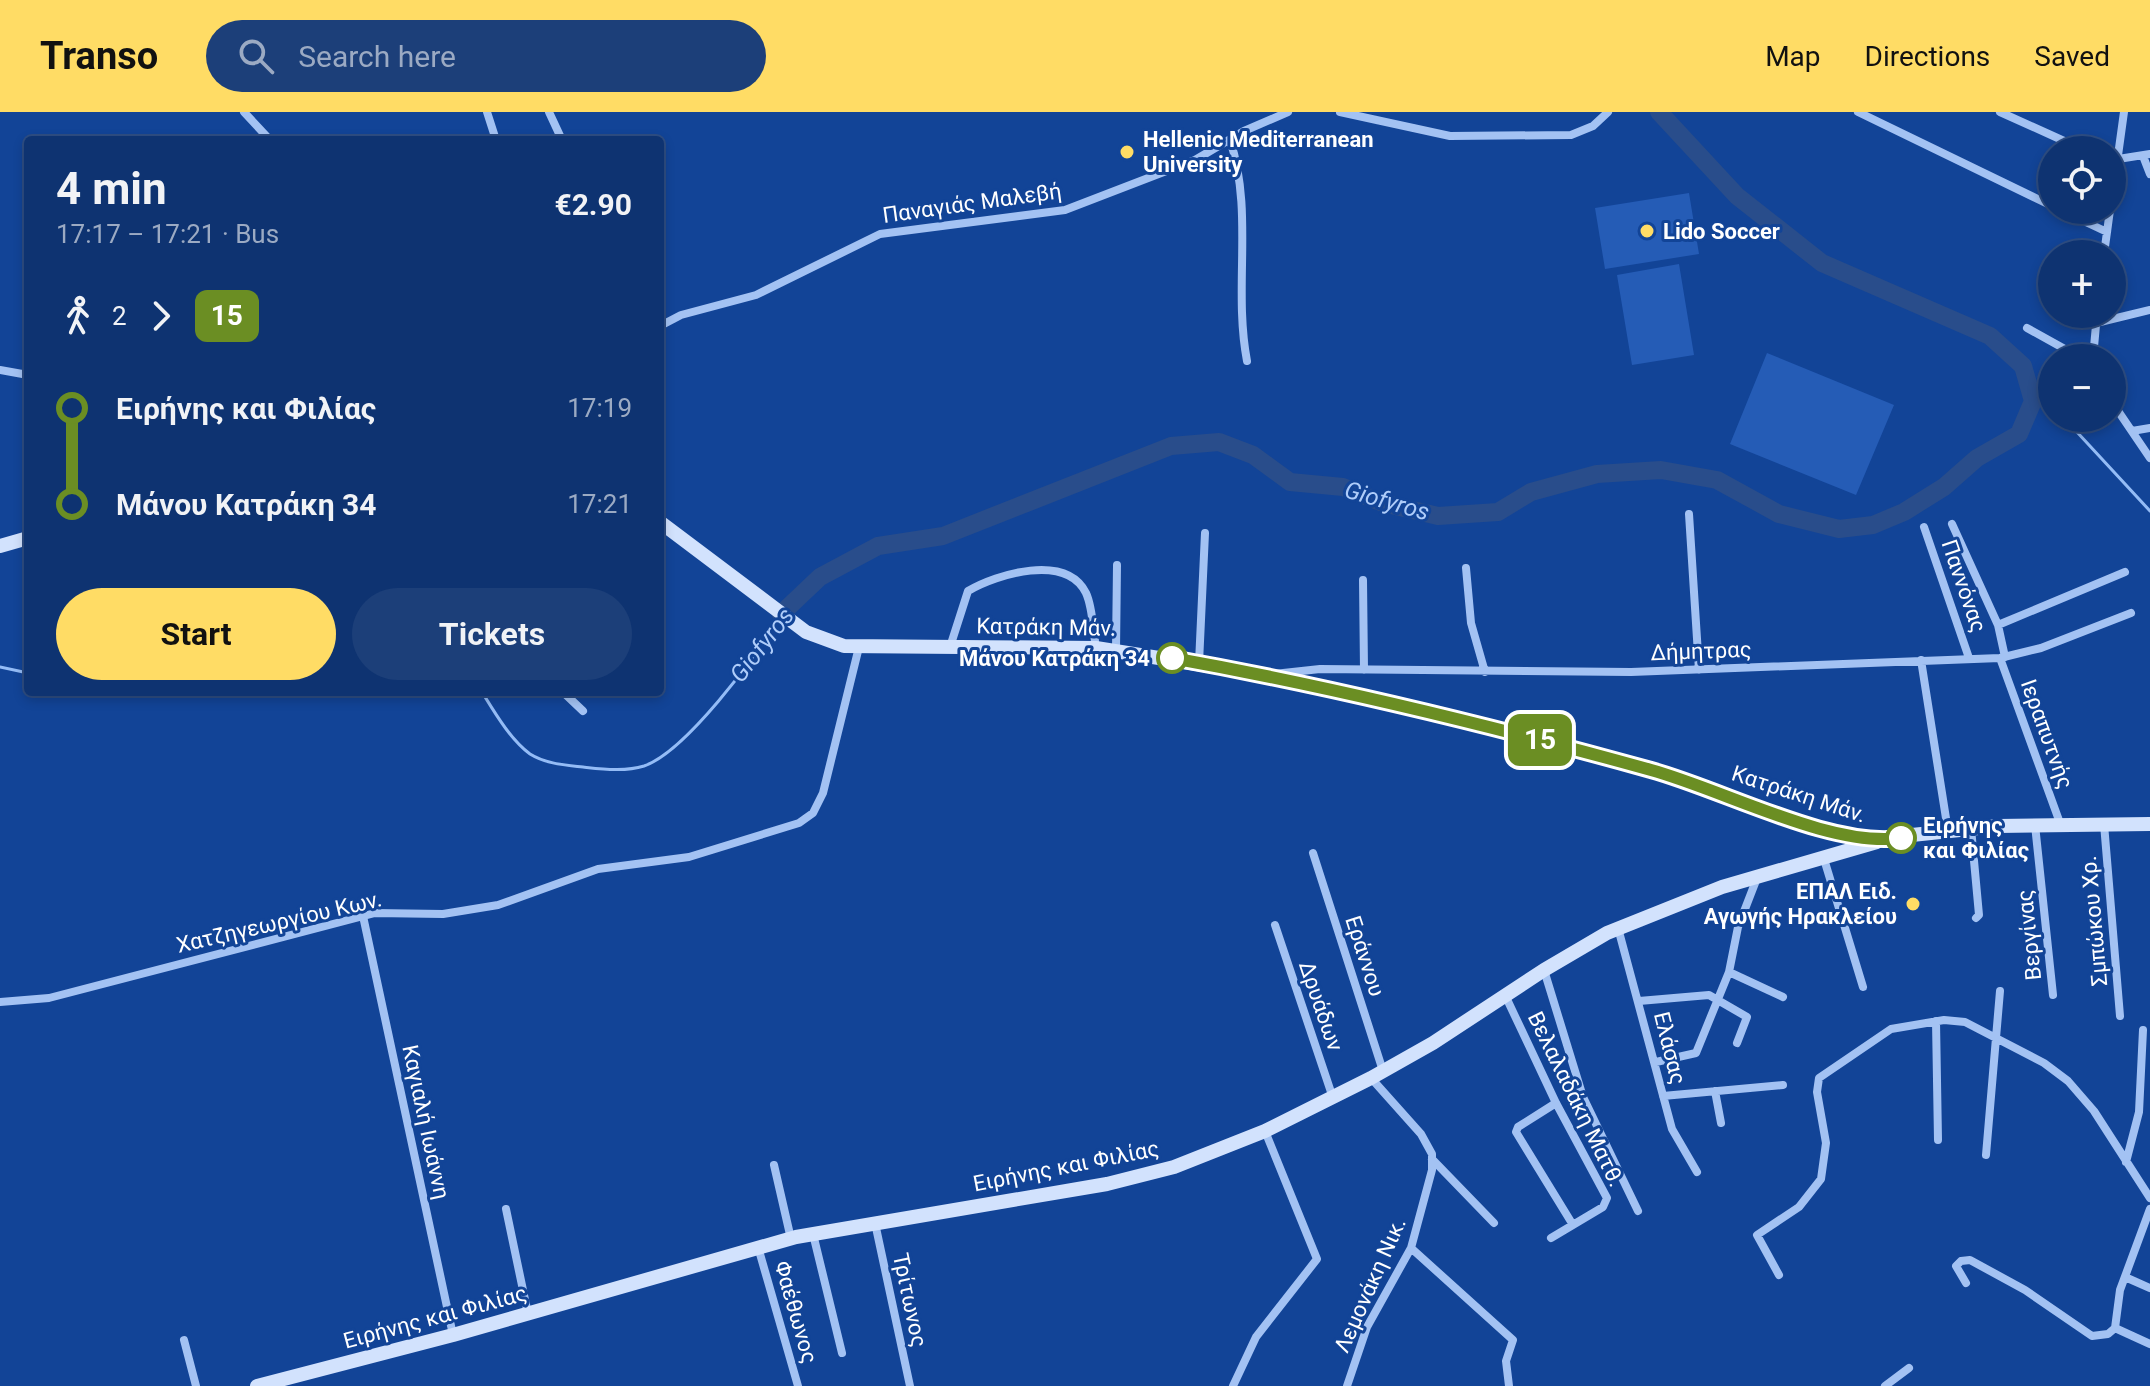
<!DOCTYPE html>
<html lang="en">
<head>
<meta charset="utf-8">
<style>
	:root { --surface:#0e3371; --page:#1c3f79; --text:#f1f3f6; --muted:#9baac3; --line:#2e4e84; --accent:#ffdc65 }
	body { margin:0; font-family:Roboto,sans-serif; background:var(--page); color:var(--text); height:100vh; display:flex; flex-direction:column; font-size:30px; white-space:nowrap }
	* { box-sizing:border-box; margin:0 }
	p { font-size:26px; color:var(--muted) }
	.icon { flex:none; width:44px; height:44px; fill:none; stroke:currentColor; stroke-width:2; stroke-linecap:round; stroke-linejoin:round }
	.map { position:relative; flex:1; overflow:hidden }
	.side { position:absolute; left:24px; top:24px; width:640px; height:560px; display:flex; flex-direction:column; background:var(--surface); border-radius:8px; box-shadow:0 4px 12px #0003,0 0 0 2px var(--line) }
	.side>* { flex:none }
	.badge { padding:0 16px; border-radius:12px; font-size:28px; line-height:52px }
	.fabs { position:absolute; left:2038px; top:24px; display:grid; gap:16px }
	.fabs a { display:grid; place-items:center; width:88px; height:88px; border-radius:50%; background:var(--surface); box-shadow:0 4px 12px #0003,0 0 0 2px var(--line); font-size:40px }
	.map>.badge { position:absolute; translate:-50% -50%; box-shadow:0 0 0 4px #fff }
	.legs { display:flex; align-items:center; gap:12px; height:88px; padding:0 32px; font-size:26px }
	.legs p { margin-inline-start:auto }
	.head { display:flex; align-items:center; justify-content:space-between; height:136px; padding:0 32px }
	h1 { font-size:44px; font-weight:700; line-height:60px }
	.button { display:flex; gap:16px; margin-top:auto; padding:16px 32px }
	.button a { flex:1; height:92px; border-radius:48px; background:var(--accent); color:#111; font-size:32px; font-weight:700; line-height:92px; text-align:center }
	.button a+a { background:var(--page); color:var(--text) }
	ul { padding:0 32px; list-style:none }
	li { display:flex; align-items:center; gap:28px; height:96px; font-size:30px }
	li i { display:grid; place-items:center; width:12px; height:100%; margin:0 10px; background:currentColor }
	li i::after { content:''; width:20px; height:20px; margin:-10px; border:6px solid; border-radius:50%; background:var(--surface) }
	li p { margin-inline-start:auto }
	li:first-child i { background:linear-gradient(#0000 50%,currentColor 0) }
	li:last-child i { background:linear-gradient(currentColor 50%,#0000 0) }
	header { display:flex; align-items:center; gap:48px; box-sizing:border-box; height:112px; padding:0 40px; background:var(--accent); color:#111 }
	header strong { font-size:38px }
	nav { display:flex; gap:44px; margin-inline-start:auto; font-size:28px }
	.search { width:560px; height:72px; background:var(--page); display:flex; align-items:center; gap:20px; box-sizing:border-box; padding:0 28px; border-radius:44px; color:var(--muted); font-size:30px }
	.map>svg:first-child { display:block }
</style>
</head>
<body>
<header>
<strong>Transo</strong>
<div class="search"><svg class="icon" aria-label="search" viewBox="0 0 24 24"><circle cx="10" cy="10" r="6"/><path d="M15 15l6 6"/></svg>Search here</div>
<nav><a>Map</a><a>Directions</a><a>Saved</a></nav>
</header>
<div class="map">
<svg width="2150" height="1274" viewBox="0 0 2150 1274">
	<rect width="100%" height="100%" fill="#124497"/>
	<path fill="#255cb6" d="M 1689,81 L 1699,142 L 1605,157 L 1595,96 Z
		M 1679,152 L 1694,243 L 1632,253 L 1617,163 Z
		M 1767,241 L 1894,293 L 1856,383 L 1730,332 Z"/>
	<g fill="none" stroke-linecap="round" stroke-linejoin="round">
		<path stroke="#94bcf6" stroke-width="3" d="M 2033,289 L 2052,298
			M 2064,306 L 2150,399
			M 0,555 L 28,561
			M 482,580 C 495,601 510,627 530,642 C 546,652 565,653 583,655 C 602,657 625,660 644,654 C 685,640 756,545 778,507"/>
		<path stroke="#294d8b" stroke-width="18" d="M 781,502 L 820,465 L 878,434 L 943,424 L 1171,334 L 1219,330 L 1253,343 L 1290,370 L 1343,375 L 1383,391 L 1438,404 L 1498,400 L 1531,380 L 1597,362 L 1661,358 L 1717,368 L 1779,402 L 1839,417 L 1873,413 L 1904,400 L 1944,375 L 1977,346 L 2019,322 L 2033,289 L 2023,254 L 1990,224 L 1822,151 L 1737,84 L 1659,0"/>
		<path stroke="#a3c2f3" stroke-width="8" d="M 244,0 L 270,28
			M 487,0 L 496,28
			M 549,0 L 562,28
			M 1340,0 L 1450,24 L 1571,23 L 1593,14 L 1608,0
			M 1858,0 L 2052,94
			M 2000,0 L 2084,38
			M 1230,28 C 1254,100 1233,176 1247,249
			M 2143,44 L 2150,62
			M 2112,48 L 2150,42
			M 2112,87 L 2124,0
			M 2060,98 L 2107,120
			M 2104,142 L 2110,98
			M 2096,211 L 2150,198
			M 660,214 L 681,203 L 756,183 L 880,122 L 1065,98 L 1195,48 L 1244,19 L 1288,0
			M 2027,216 L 2081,246
			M 2093,246 L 2097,202
			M 0,258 L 28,263
			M 2112,290 L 2150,346
			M 2132,319 L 2150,316
			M 1689,402 L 1699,558
			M 1952,412 L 1998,513 L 2005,545
			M 1924,415 L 1969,546
			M 1466,456 L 1471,511 L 1485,560
			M 1363,468 L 1364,558
			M 1998,513 L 2125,460
			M 950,535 L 968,479 C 997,462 1066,441 1086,481 C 1093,496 1093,519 1096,536
			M 1116,538 L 1117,453
			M 2000,546 L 2060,711
			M 1921,548 L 1948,719
			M 1199,551 L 1205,421
			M 1274,562 L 1320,557 L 1631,560 L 2000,546 L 2041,536 L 2131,501
			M 563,580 L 583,599
			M 2104,712 L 2120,904
			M 2035,713 L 2053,883
			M 1971,716 L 1979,803 L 1976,806
			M 1313,741 L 1383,959
			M 1824,747 L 1863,875
			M 363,804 L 453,1223
			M 1275,813 L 1333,986
			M 1618,816 L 1672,1017 L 1697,1060
			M 1544,858 L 1583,985 L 1638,1099
			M 1729,860 L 1783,885
			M 1505,883 L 1556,991 L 1607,1086 L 1603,1095 L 1551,1126
			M 1639,889 L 1709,883 L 1747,905 L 1737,931
			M 0,890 L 49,886 L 375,801 L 443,802 L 498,793 L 598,757 L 689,745 L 799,711 L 813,701 L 823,681 L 859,535
			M 1936,909 L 1938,1028
			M 1656,950 L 1696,941 L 1729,860 L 1738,815 L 1757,766
			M 1715,979 L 1721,1011
			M 1663,984 L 1783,973
			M 1556,991 L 1518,1015 L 1516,1020 L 1573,1113
			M 1986,1043 L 2000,879
			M 1432,1047 L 1494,1111
			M 2126,1050 L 2139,1000 L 2143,918
			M 774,1053 L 791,1127
			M 506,1097 L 528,1202
			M 875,1111 L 910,1274
			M 813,1122 L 842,1241
			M 758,1135 L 798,1274
			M 1411,1136 L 1513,1228 L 1506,1249 L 1509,1274
			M 1779,1163 L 1757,1123 L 1799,1095 L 1821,1067 L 1826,1031 L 1817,980 L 1819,966 L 1891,917 L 1944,908 L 1965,910 L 2044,951 L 2068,969 L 2094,999 L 2150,1086
			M 2125,1165 L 2150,1176
			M 1966,1171 L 1956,1154 L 1961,1149 L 1970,1148 L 2025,1178 L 2092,1224 L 2108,1222 L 2115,1216 L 2150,1232
			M 2115,1216 L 2120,1178 L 2150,1097
			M 184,1228 L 196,1274
			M 1233,1274 L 1256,1225 L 1317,1147 L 1265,1019
			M 1347,1274 L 1367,1215 L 1411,1136 L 1432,1058 L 1432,1042 L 1421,1022 L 1371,966
			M 1885,1274 L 1909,1256"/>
		<path stroke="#d2e2fd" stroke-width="14" d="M 660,410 L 806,520 L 844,534 L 1096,536 L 1266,563 L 1382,588 L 1653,658 L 1823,718 L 1864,728 L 1998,714 L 2150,712
			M 0,434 L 28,426
			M 257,1274 L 453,1223 L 796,1125 L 1107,1072 L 1174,1055 L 1265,1019 L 1371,966 L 1433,931 L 1544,858 L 1607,821 L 1722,775 L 1877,730"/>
	</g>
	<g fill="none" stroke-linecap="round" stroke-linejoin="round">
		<defs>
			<path id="line-1" d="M 1172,546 C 1334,575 1493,614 1651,658 C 1724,678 1831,736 1901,726"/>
		</defs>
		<use href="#line-1" stroke="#fff" stroke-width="18"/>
		<use href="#line-1" stroke="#6b8e23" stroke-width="12"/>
	</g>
	<g fill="#ffdc65" stroke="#124497" stroke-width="3">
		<circle cx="1127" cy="40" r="8"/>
		<circle cx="1647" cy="119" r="8"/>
		<circle cx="1913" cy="792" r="8"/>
	</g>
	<g fill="#fff" stroke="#6b8e23" stroke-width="4">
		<circle cx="1172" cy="546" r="14"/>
		<circle cx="1901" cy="726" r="14"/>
	</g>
	<g text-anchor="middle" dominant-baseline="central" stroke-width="6" stroke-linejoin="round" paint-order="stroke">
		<g font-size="22" font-weight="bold" fill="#fff" stroke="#124497" text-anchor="start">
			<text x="1143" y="27">Hellenic Mediterranean<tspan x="1143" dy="25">University</tspan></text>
			<text x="1663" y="119">Lido Soccer</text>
			<text x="1897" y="779" text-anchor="end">ΕΠΑΛ Ειδ.<tspan x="1897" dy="25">Αγωγής Ηρακλείου</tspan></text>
		</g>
		<g font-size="22" fill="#fff" stroke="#124497">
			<text transform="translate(972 91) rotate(-8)">Παναγιάς Μαλεβή</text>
			<text transform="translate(1964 474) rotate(71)">Παννόνας</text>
			<text transform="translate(1046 515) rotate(1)">Κατράκη Μάν.</text>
			<text transform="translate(1701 539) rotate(-2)">Δήμητρας</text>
			<text transform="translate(2047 622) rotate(70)">Ιεραπυτνής</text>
			<text transform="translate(1799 682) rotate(18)">Κατράκη Μάν.</text>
			<text transform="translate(2094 809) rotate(-95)">Σμπώκου Χρ.</text>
			<text transform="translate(279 810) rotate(-13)">Χατζηγεωργίου Κων.</text>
			<text transform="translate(2029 823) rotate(-96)">Βεργίνας</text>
			<text transform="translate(1365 844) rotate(72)">Εράννου</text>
			<text transform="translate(1321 894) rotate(71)">Δρυάδων</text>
			<text transform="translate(1670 936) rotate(76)">Ελάσας</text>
			<text transform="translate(1576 987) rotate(64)">Βελαλαδάκη Ματθ.</text>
			<text transform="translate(426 1010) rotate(78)">Καγιαλή Ιωάννη</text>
			<text transform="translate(1066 1054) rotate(-11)">Ειρήνης και Φιλίας</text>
			<text transform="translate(1370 1173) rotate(-66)">Λεμονάκη Νικ.</text>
			<text transform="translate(910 1188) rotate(78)">Τρίτωνος</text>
			<text transform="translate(796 1200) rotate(74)">Φαέθωνος</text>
			<text transform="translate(435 1205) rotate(-15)">Ειρήνης και Φιλίας</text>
		</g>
		<g font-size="22" font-weight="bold" fill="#fff" stroke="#124497" text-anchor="end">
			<text x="1150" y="546">Μάνου Κατράκη 34</text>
			<text x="1923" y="713" text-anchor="start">Ειρήνης<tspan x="1923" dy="25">και Φιλίας</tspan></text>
		</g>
		<g font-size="24" font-style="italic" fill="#afcdfa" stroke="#124497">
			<text transform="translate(1387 389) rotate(16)">Giofyros</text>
			<text transform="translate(762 533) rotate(-52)">Giofyros</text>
		</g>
	</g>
</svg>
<div class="fabs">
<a><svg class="icon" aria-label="locate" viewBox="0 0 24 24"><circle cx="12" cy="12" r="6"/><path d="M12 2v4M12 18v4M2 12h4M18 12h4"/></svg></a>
<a>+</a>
<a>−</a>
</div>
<b class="badge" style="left:1540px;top:628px;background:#6b8e23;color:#fff">15</b>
<section class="side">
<div class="head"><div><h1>4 min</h1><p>17:17 – 17:21 · Bus</p></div><b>€2.90</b></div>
<div class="legs"><svg class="icon" aria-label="walk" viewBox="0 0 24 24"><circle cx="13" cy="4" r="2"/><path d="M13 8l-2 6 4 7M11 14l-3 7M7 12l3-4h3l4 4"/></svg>2<svg class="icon" aria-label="forward" viewBox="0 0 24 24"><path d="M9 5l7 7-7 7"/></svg><b class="badge" style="background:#6b8e23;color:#fff">15</b></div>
<ul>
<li><i style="color:#6b8e23"></i><b>Ειρήνης και Φιλίας</b><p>17:19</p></li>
<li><i style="color:#6b8e23"></i><b>Μάνου Κατράκη 34</b><p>17:21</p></li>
</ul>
<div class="button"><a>Start</a><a>Tickets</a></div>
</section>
</div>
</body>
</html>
